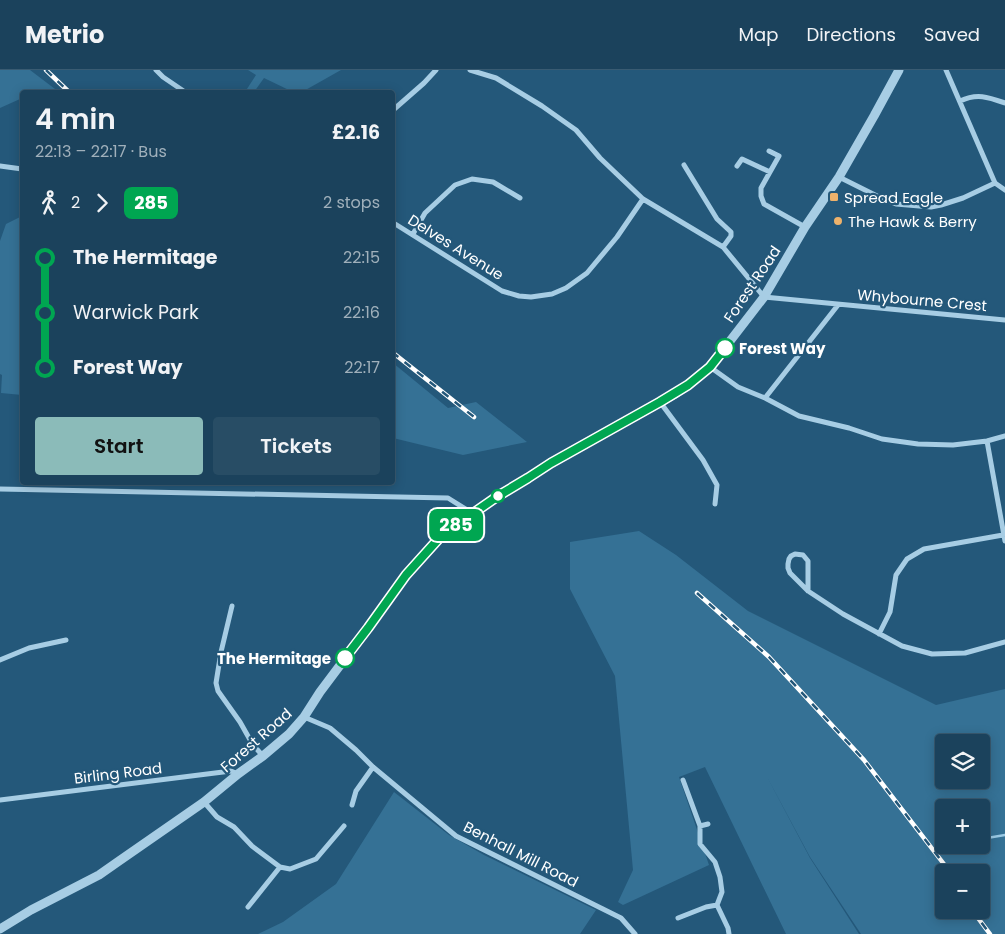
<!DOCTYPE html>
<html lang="en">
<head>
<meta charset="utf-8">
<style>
	:root { --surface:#1b425c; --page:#284d65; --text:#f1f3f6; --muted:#a0b0bb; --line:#395b72; --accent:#8bbbb9 }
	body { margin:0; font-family:Poppins,sans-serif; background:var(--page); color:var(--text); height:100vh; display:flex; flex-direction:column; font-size:19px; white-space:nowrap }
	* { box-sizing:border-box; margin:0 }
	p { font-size:16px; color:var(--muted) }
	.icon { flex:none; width:28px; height:28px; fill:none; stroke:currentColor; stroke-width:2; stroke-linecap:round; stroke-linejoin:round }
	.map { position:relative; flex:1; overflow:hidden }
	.panel { position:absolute; left:20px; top:20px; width:375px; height:395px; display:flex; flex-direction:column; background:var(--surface); border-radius:5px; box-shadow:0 2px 12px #0003,0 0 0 1px var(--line) }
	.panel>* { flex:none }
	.badge { padding:0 10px; border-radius:8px; font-size:18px; line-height:32px }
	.buttons { position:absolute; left:935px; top:664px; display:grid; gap:10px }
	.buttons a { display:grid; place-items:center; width:55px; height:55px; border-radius:5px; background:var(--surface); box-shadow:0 2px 12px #0003,0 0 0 1px var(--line); font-size:25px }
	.map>.badge { position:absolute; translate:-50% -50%; box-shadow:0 0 0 2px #fff }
	.legs { display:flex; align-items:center; gap:8px; height:55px; padding:0 15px; font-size:16px }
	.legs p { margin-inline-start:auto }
	.head { display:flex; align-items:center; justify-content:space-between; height:85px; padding:0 15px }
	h1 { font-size:28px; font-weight:600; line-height:38px }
	.cta { display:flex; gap:10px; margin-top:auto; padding:10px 15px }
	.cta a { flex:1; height:58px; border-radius:5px; background:var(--accent); color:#111; font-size:20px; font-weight:600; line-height:58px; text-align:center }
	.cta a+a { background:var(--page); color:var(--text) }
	ul { padding:0 15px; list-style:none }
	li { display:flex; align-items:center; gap:18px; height:55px; font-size:19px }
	li i { display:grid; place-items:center; width:8px; height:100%; margin:0 6px; background:currentColor }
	li i::after { content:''; width:12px; height:12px; margin:-6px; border:4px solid; border-radius:50%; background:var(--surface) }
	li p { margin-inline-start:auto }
	li:first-child i { background:linear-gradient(#0000 50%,currentColor 0) }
	li:last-child i { background:linear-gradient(currentColor 50%,#0000 0) }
	header { display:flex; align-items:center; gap:30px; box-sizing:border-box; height:70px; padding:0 25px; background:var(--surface); border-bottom:1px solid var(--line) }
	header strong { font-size:24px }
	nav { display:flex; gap:28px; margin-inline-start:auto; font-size:18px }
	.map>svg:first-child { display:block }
</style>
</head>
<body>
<header>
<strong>Metrio</strong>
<nav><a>Map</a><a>Directions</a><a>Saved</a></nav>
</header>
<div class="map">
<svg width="1005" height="864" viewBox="0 0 1005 864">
	<rect width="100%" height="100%" fill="#24587a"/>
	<path fill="#357195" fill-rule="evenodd" d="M 0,0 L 30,0 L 59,22 L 22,22 L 22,30 L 20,29 L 0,38 Z
		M 248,0 L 341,0 L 302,22 L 293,22 L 264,8 L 254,22 L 245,22 L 256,5 Z
		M 22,144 L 22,325 L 1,323 L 2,305 L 0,304 L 0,171 L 6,154 L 20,147 Z
		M 393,293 L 448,338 L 476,332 L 527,372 L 463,385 L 393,368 Z
		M 639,461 L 676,485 L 748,541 L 936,635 L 1005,619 L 1005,864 L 861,864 L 810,787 L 766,705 L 810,788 L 859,864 L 786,864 L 705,697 L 679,707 L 709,795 L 623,835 L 618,832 L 633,800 L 615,606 L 570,519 L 570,472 ZM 944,672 L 981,672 L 981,710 L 944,710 ZM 944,738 L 981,738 L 981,775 L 944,775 ZM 944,802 L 981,802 L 981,840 L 944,840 Z
		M 394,722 L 449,765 L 484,785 L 596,840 L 580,864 L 258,864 L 283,852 L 336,814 Z"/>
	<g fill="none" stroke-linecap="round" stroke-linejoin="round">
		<path stroke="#9bcae5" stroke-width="2.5" d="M 981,769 L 1005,765"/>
		<path stroke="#a7cde4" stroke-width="5" d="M 156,0 L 163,7 L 185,22
			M 470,0 L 496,8 L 542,36 L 576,60 L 600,88 L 643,129 L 723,177 L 764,227 L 1005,250
			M 946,0 L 995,113 L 1005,120
			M 960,31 C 977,23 988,27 1005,33
			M 392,41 L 424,13 L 436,0
			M 769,81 L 779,86 L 761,118 L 761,126 L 764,134 L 805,157
			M 684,95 L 717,149 L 731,162 L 731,166 L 723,177
			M 0,96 L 22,99
			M 737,96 L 742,89 L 770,102
			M 839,107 L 883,129 L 896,134 L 931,137 L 941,135 L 963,128 L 995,113
			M 392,152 L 502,221 L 519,226 L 531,227 L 552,224 L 566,218 L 587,203 L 617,167 L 643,129
			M 413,164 L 425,143 L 455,115 L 472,109 L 493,112 L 520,128
			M 710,297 L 738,317 L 765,328 L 799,346 L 849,358 L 882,369 L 918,374 L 953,375 L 987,371 L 1005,366
			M 765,328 L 838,235
			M 660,332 L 703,390 L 717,415 L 715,434
			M 987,371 L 1005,471
			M 0,419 L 448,428 L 472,443
			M 808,521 L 808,491 L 803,485 L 795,484 L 791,486 L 789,489 L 788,494 L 788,498 L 790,503 L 808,521 L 843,544 L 902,576 L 932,584 L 965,583 L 1005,572
			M 232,536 L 221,582 L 216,613 L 218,621 L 240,652 L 253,675 L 263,686
			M 879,564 L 890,542 L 896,505 L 907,489 L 924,479 L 1003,465
			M 0,590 L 29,578 L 66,570
			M 304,647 L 330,658 L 356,680 L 373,697 L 456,766 L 621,848 L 635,864
			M 683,710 L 700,756 L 700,774 L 715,792 L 720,807 L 722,822 L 717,835 L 728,858 L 729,864
			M 0,730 L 231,701 L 238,704
			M 204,732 L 217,747 L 234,757 L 252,776 L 280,797 L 290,799 L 316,789 L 344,756
			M 352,735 L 356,721 L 373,697
			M 700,756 L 708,754
			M 248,837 L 280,797
			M 678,848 L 706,837 L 717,835"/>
		<path stroke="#a7cde4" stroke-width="9" d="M 0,859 L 31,840 L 99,805 L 119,791 L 204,732 L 238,704 L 263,686 L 289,664 L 304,647 L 320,622 L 368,558 L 406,505 L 442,465 L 498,426 L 528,408 L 551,393 L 675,324 L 688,315 L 710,297 L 764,227 L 805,157 L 839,107 L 874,46 L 899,0"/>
		<defs>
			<path id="rail" d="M 46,0 L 69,22
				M 392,282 L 474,347
				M 697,523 L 769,587 L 864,690 L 950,802
				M 972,840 L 990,864"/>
		</defs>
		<use href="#rail" stroke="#fff" stroke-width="4.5"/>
		<use href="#rail" stroke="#24587a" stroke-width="2.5" stroke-dasharray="8" stroke-linecap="butt"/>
	</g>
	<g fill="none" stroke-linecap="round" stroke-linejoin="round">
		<defs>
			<path id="line-1" d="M 345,588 L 368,558 L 406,505 L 442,465 L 498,426 L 528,408 L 551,393 L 660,332 L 688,315 L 710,297 L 725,278"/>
		</defs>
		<use href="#line-1" stroke="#fff" stroke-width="11"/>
		<use href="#line-1" stroke="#00a651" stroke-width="8"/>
	</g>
	<g fill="#eeb26b" stroke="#24587a" stroke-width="2">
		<rect x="829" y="122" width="10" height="10" rx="2.5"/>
		<circle cx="838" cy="151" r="5"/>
	</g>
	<g fill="#fff" stroke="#00a651" stroke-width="2.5">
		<circle cx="725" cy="278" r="9"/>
		<circle cx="498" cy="426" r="6"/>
		<circle cx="345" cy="588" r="9"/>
	</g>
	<g text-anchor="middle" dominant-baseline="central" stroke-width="4.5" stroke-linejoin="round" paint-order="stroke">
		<g font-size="15" fill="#fff" stroke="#24587a" text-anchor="start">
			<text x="844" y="127">Spread Eagle</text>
			<text x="848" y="151">The Hawk &amp; Berry</text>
		</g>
		<g font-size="15" fill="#fff" stroke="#24587a">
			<text transform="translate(456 177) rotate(32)">Delves Avenue</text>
			<text transform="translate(752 214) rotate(-56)">Forest Road</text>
			<text transform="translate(922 230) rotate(5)">Whybourne Crest</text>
			<text transform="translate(256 670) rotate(-41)">Forest Road</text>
			<text transform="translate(118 703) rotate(-7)">Birling Road</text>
			<text transform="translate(521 784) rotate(27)">Benhall Mill Road</text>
		</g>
		<g font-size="15" font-weight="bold" fill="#fff" stroke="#24587a" text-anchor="start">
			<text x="739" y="278">Forest Way</text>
			<text x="331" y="588" text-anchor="end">The Hermitage</text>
		</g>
	</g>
</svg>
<div class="buttons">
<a><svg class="icon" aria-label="layers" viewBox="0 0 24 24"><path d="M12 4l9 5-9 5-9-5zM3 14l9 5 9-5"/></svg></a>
<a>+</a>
<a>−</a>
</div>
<b class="badge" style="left:456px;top:455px;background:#00a651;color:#fff">285</b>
<section class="panel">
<div class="head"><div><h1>4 min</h1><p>22:13 – 22:17 · Bus</p></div><b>£2.16</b></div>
<div class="legs"><svg class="icon" aria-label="walk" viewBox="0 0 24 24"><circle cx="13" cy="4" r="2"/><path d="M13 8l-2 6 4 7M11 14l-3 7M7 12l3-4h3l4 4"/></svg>2<svg class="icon" aria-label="forward" viewBox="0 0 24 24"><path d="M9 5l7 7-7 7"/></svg><b class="badge" style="background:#00a651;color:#fff">285</b><p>2 stops</p></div>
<ul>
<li><i style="color:#00a651"></i><b>The Hermitage</b><p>22:15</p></li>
<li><i style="color:#00a651"></i><span>Warwick Park</span><p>22:16</p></li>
<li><i style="color:#00a651"></i><b>Forest Way</b><p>22:17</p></li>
</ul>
<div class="cta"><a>Start</a><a>Tickets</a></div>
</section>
</div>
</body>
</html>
